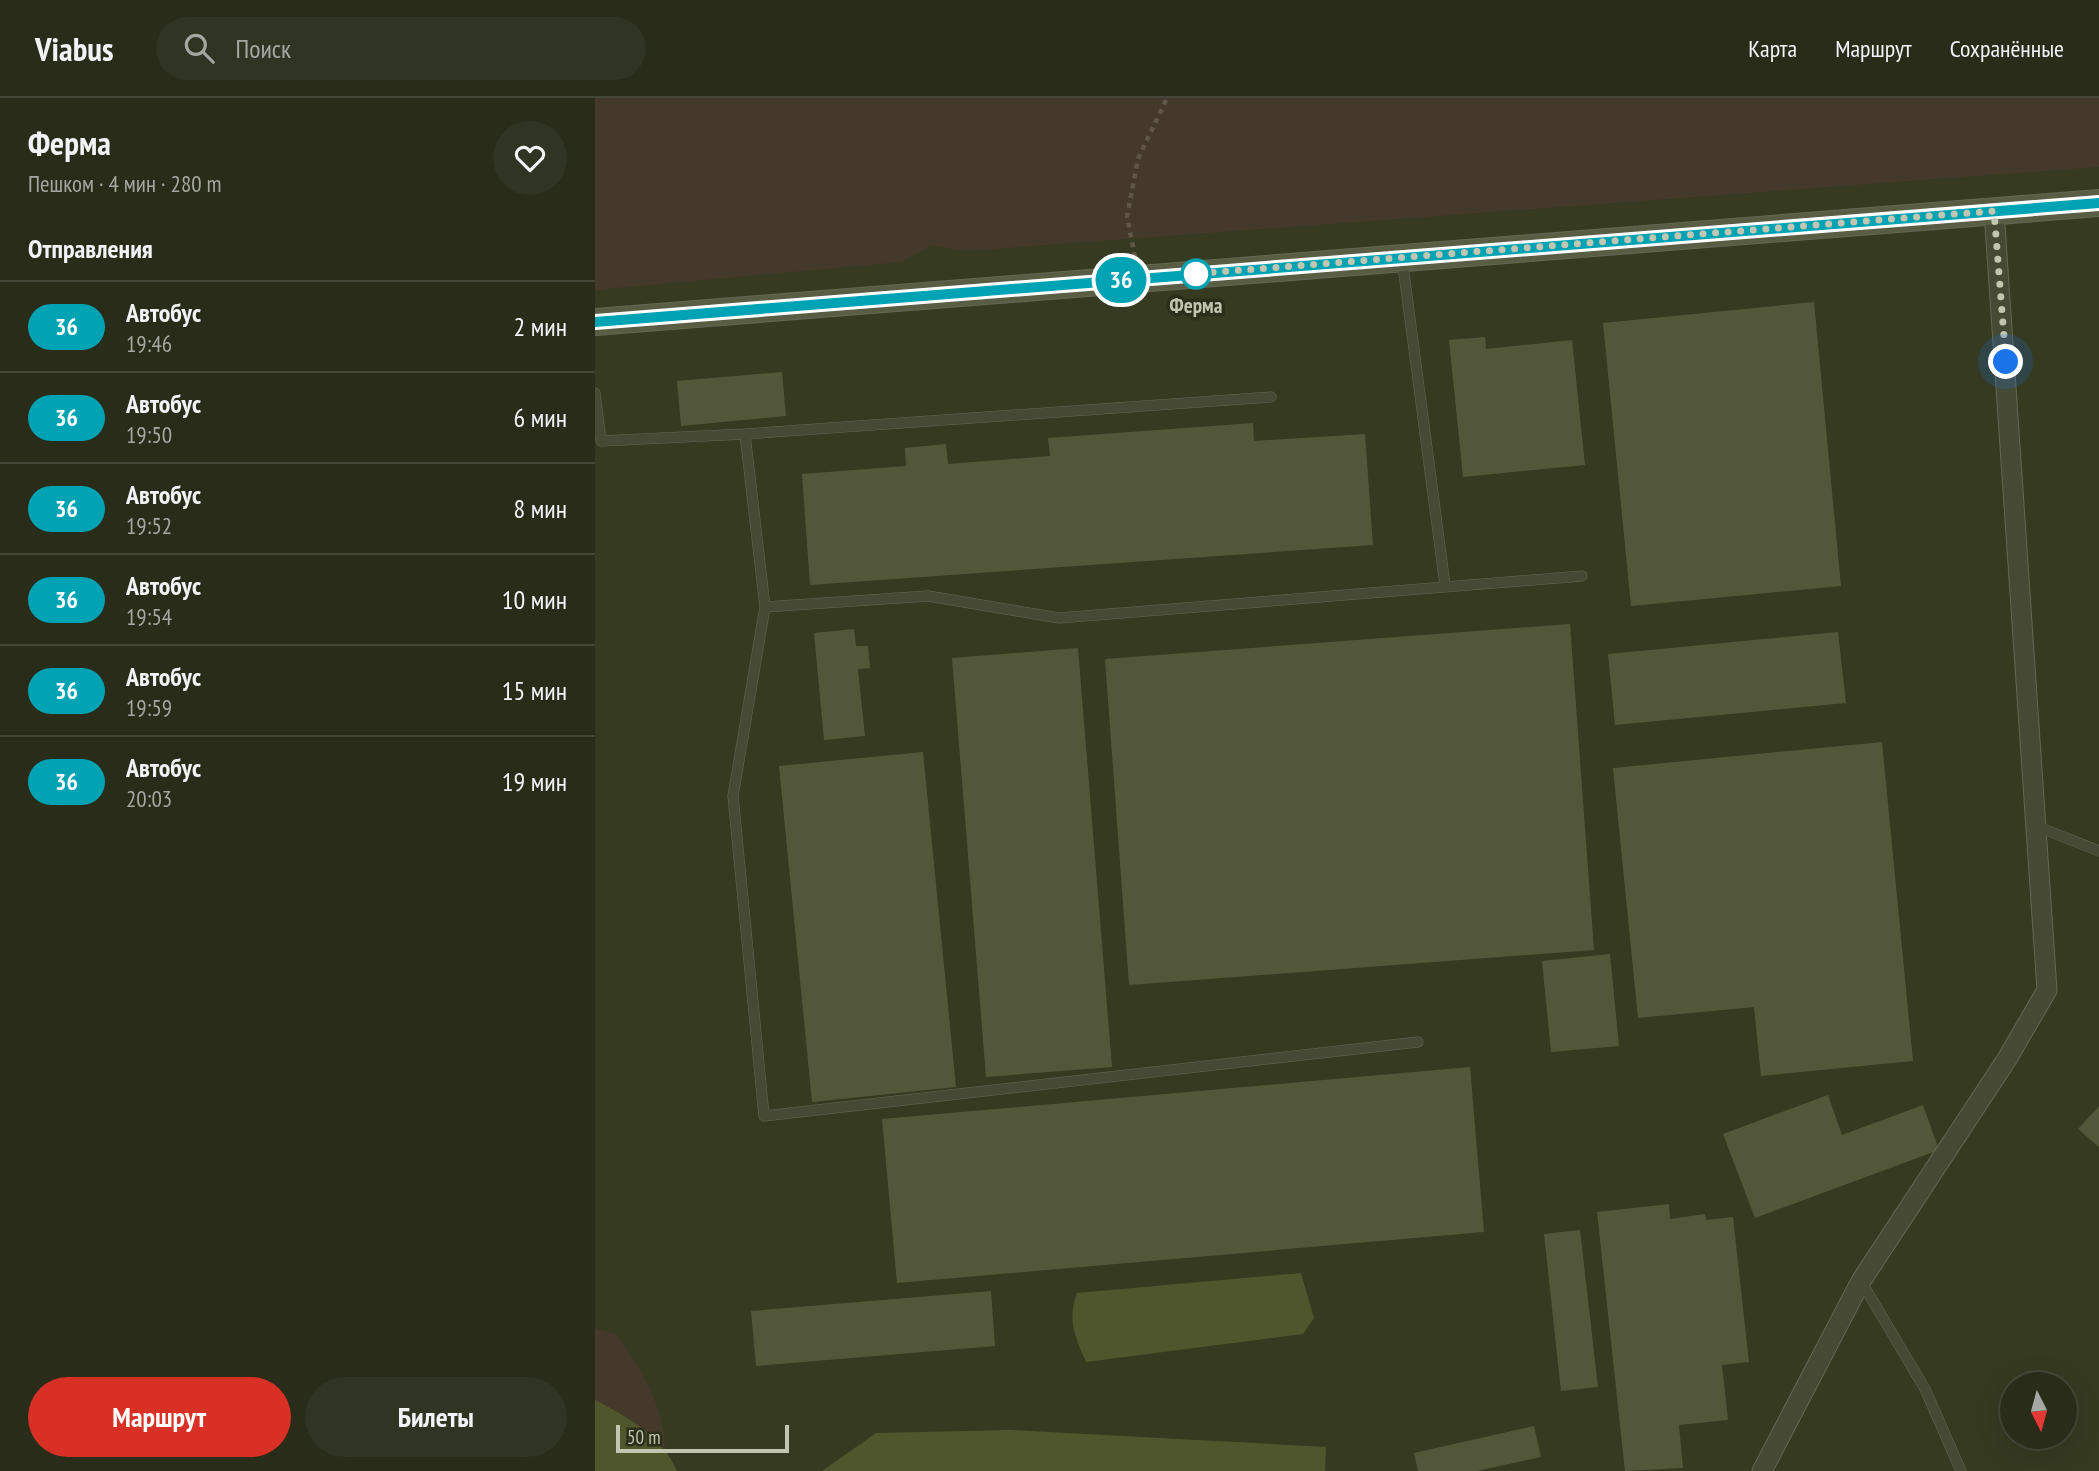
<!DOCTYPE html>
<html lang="ru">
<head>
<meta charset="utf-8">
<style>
	:root { --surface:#282c19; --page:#303422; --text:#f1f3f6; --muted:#a5a7a2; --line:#444838; --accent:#d93025 }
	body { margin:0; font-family:"PT Sans Narrow",sans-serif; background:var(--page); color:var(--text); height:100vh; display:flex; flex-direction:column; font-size:26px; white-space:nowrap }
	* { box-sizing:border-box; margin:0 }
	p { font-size:23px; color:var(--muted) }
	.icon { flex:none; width:38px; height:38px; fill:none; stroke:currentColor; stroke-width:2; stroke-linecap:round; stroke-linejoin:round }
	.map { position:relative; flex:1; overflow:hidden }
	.details { display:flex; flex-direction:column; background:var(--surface); width:595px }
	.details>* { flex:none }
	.badge { padding:0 14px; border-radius:23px; font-size:24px; line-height:46px }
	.needle { width:46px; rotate:174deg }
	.tools { position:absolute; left:1405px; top:1274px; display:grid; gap:14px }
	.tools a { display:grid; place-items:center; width:77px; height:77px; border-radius:50%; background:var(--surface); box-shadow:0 7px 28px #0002,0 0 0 2px var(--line); font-size:35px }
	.scale { position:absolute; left:21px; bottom:18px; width:173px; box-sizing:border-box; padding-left:7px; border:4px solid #c2c6b0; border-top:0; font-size:19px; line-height:24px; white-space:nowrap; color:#c2c6b0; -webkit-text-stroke:5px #2b2f1a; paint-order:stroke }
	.you { position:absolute; width:35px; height:35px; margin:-18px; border:5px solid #fff; border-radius:50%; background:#1a73e8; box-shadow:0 0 0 10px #1a73e833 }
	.map>.badge { position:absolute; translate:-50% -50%; box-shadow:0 0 0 4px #fff }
	h2 { padding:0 28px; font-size:26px; line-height:63px }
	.round { display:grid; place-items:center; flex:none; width:74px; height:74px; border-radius:37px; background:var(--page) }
	.headline { display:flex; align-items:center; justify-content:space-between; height:119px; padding:0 28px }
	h1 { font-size:33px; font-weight:700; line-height:52px }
	.primary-button { display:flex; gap:14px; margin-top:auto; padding:14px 28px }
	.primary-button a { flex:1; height:80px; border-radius:42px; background:var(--accent); color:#fff; font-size:28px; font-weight:700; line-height:80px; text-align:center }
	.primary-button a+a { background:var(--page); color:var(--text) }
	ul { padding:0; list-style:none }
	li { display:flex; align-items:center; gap:21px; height:91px; padding:0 28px; border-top:2px solid var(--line) }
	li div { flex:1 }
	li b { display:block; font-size:26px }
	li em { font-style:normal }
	li .badge { min-width:77px; font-weight:700; text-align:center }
	header { display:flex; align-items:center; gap:42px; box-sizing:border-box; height:98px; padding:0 35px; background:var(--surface); border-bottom:2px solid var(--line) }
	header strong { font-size:33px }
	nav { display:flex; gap:38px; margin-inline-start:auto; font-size:24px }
	.search { width:490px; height:63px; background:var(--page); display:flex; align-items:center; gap:18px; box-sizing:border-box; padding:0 24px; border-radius:38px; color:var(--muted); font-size:26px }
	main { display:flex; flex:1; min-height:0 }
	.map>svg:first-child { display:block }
</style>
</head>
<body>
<header>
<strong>Viabus</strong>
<div class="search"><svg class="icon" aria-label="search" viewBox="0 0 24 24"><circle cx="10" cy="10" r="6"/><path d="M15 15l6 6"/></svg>Поиск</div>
<nav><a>Карта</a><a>Маршрут</a><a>Сохранённые</a></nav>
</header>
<main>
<section class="details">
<div class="headline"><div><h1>Ферма</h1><p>Пешком · 4 мин · 280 m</p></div><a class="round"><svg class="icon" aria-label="heart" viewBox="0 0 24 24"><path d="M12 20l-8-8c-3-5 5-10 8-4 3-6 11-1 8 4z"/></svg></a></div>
<h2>Отправления</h2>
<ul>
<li><span class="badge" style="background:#00a3b4;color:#fff">36</span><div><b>Автобус</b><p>19:46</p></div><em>2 мин</em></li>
<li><span class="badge" style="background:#00a3b4;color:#fff">36</span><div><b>Автобус</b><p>19:50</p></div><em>6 мин</em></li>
<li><span class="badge" style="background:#00a3b4;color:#fff">36</span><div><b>Автобус</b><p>19:52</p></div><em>8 мин</em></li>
<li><span class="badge" style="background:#00a3b4;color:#fff">36</span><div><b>Автобус</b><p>19:54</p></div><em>10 мин</em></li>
<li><span class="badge" style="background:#00a3b4;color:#fff">36</span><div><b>Автобус</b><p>19:59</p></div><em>15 мин</em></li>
<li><span class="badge" style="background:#00a3b4;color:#fff">36</span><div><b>Автобус</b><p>20:03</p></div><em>19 мин</em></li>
</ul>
<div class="primary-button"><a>Маршрут</a><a>Билеты</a></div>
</section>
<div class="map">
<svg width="1504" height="1373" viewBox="0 0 1504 1373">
	<rect width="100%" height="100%" fill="#363a21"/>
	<path fill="#44392b" d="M 0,0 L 1504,0 L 1504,69 L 371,153 L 337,147 L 307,164 L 0,192 Z
		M 0,1230 L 21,1236 C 48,1275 67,1302 70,1351 L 30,1317 L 0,1302 Z"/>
	<path fill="#4f562c" d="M 706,1175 L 719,1220 L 708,1236 L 491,1264 C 480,1239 472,1222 482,1195 Z
		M 0,1302 C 32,1318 68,1339 82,1373 L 0,1373 Z
		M 415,1332 L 731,1349 L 730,1373 L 227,1373 L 281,1335 Z"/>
	<path fill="#53573a" d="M 1219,204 L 1246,488 L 1036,508 L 1008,225 Z
		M 890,239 L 891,251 L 977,242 L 990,367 L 868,379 L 854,242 Z
		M 187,274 L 191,318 L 86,328 L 82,283 Z
		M 658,325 L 659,343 L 770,336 L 778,447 L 215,487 L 207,376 L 311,368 L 310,350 L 351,346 L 353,366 L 455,358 L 453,340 Z
		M 975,526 L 999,852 L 534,887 L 510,561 Z
		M 259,531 L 261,548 L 273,548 L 275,570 L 263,571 L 270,638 L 229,642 L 219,535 Z
		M 1243,534 L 1251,605 L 1020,627 L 1013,556 Z
		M 483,550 L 517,969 L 391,979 L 357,560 Z
		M 1287,644 L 1318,963 L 1166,978 L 1159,909 L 1043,920 L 1018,670 Z
		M 328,654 L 361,989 L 217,1004 L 184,668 Z
		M 1015,856 L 1024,948 L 956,954 L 947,863 Z
		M 875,969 L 889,1134 L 302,1185 L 287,1021 Z
		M 1233,997 L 1247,1037 L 1328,1007 L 1344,1052 L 1160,1120 L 1128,1036 Z
		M 1504,1008 L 1504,1049 L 1483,1031 Z
		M 1074,1106 L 1075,1121 L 1110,1116 L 1111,1122 L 1138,1119 L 1154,1264 L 1127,1267 L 1133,1322 L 1084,1327 L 1088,1370 L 1030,1373 L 1002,1114 Z
		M 985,1132 L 1003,1289 L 966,1293 L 949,1136 Z
		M 396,1193 L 400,1248 L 161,1268 L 156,1213 Z
		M 939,1328 L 946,1359 L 882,1373 L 823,1373 L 819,1355 Z"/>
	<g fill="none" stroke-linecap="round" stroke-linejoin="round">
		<defs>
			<path id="lane" d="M 807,160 L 850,487
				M 0,295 L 6,343 L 150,336 L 170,509
				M 150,336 L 676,299
				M 1443,729 L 1504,753
				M 823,944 L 169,1018 L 138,698 L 170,509 L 333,498 L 464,520 L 987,478
				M 1266,1183 L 1330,1291 L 1366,1373"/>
			<path id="street" d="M 1167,1373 L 1266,1183 L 1412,961 L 1452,892 L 1399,113"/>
			<path id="secondary" d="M 0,224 L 1504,105"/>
		</defs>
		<use href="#lane" stroke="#646853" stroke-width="11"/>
		<use href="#street" stroke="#646853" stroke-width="21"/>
		<use href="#secondary" stroke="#646853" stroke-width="28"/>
		<path stroke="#5e5748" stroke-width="4.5" stroke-dasharray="5 5" stroke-linecap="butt" d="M 540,159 L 532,119 L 543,61 L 572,0"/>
		<use href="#lane" stroke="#464a35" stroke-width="10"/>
		<use href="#street" stroke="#464a35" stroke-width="19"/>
		<use href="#secondary" stroke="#585d43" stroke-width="26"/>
	</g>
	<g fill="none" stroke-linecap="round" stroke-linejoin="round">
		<defs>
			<path id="line" d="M 0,224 L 1504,105"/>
		</defs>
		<use href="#line" stroke="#fff" stroke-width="16"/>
		<use href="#line" stroke="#00a3b4" stroke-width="10"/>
		<path stroke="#c2c6b0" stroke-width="7" stroke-dasharray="0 12.6" d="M 601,176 L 597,176 L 1399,113 L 1411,264"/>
	</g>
	<circle fill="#fff" stroke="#00a3b4" stroke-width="3.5" cx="601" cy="176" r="14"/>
	<g text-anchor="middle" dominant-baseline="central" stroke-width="7" stroke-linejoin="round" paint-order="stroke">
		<g font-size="21" font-weight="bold" fill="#c2c6b0" stroke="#2b2f1a">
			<text x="601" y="207">Ферма</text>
		</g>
	</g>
</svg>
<div class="tools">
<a><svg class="needle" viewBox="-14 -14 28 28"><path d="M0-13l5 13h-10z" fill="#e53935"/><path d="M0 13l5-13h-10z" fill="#a5a7a2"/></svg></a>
</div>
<div class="scale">50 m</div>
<div class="you" style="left:1411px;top:264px"></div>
<b class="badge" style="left:526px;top:182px;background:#00a3b4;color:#fff">36</b>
</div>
</main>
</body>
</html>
